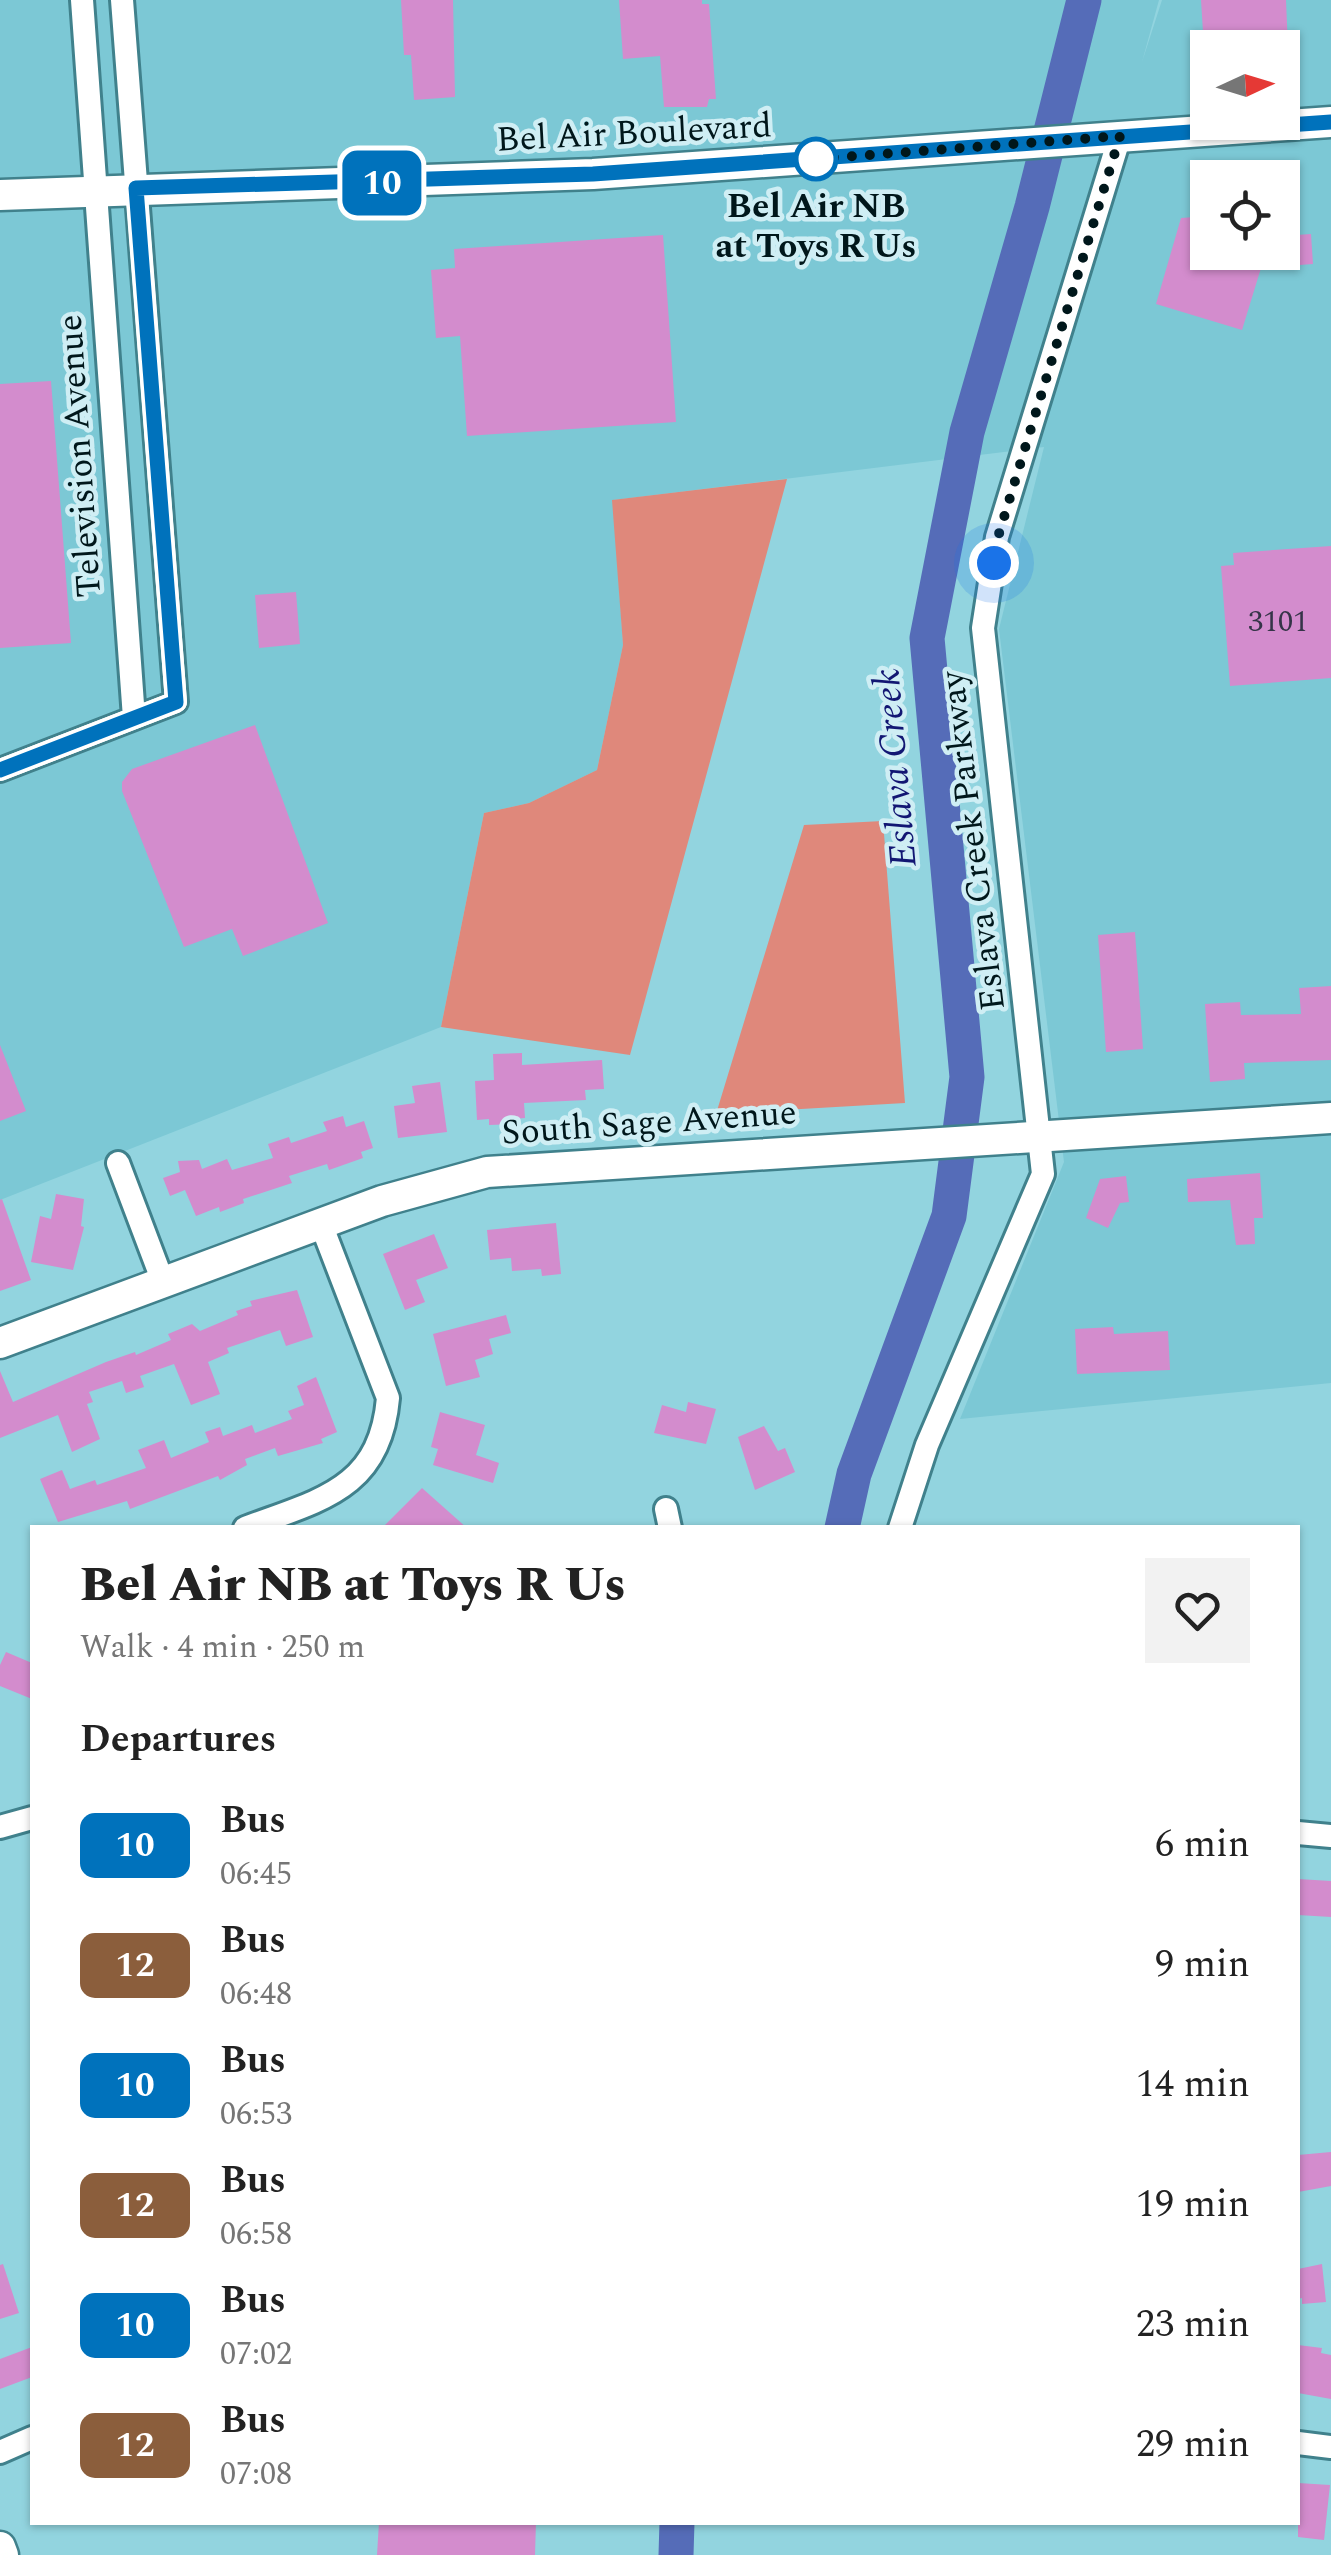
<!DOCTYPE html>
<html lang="en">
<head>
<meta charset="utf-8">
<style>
	:root { --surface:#fff; --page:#f2f2f2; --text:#222; --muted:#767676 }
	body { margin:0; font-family:Spectral,serif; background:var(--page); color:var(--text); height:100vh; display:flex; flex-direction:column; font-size:38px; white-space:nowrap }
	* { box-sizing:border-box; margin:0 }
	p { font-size:32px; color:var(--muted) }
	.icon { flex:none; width:55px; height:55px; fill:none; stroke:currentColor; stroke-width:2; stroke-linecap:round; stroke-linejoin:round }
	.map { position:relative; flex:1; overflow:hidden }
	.side { position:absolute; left:30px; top:1525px; width:1270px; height:1000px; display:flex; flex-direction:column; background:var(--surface); border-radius:0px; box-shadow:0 2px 8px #0004 }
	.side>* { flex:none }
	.badge { padding:0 20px; border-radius:15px; font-size:35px; line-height:65px }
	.needle { width:65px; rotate:86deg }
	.tools { position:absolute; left:1190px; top:30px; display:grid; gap:20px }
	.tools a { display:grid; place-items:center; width:110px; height:110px; border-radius:0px; background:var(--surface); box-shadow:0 2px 8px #0004; font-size:50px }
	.you { position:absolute; width:50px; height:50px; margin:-25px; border:8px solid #fff; border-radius:50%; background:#1a73e8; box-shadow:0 0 0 15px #1a73e833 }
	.map>.badge { position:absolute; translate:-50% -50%; box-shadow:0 0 0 5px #fff }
	h2 { padding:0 50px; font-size:38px; line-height:90px }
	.round { display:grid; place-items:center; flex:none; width:105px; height:105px; border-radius:0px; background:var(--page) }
	.overview { display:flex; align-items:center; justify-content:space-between; height:170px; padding:0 50px }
	h1 { font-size:48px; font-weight:800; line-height:75px }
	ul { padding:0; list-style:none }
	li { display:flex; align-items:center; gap:30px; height:120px; padding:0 50px }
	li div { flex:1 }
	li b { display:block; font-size:38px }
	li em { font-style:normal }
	li .badge { min-width:110px; font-weight:700; text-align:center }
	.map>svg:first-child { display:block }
</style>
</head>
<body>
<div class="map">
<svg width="1331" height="2555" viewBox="0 0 1331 2555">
	<rect width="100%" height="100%" fill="#92d4df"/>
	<path fill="#7cc8d5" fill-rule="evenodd" d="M 0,0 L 1159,0 L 1142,62 L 1162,0 L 1331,0 L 1331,1383 L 960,1419 L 1064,1162 L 999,629 L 1044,447 L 613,500 L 623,645 L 597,770 L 529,803 L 484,813 L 441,1027 L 0,1200 ZM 1208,48 L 1282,48 L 1282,122 L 1208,122 ZM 1208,178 L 1282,178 L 1282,252 L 1208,252 Z"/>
	<path fill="#df887b" d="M 787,479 L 630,1055 L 441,1027 L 484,813 L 529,803 L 597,770 L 623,645 L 612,500 Z
		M 883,821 L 905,1103 L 716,1114 L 804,825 Z"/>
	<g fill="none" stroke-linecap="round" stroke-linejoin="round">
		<path stroke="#556cb8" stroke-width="35" d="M 842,1528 L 854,1474 L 949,1216 L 967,1077 L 927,638 L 967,432 L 1032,207 L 1084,0
			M 676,2555 L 677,2522"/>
	</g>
	<path fill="#d38ccd" d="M 401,0 L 453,0 L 455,97 L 414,100 L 411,55 L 404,55 Z
		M 619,0 L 702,0 L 702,4 L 709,4 L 716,99 L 709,99 L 707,107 L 664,107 L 660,56 L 623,59 Z
		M 1201,0 L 1286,0 L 1288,48 L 1204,48 Z
		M 1208,216 L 1208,252 L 1282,252 L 1282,236 L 1311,234 L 1313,264 L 1261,268 L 1242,330 L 1156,304 L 1181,218 Z
		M 663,235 L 676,422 L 467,436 L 460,336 L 436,338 L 431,270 L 455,268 L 454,249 Z
		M 51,381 L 71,643 L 0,648 L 0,384 Z
		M 1331,546 L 1331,678 L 1230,686 L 1221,566 L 1234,565 L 1233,553 Z
		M 296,592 L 300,644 L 259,648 L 255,595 Z
		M 255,725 L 328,923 L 243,956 L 232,929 L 184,947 L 122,791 L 122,782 L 132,769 Z
		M 1135,932 L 1143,1049 L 1106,1052 L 1098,935 Z
		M 1331,986 L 1331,1060 L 1244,1063 L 1245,1079 L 1210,1082 L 1205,1004 L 1240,1002 L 1241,1015 L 1301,1014 L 1299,988 Z
		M 0,1045 L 26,1111 L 0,1121 Z
		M 522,1053 L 522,1065 L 602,1060 L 604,1089 L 585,1090 L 586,1100 L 524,1103 L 525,1118 L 513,1119 L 513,1124 L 489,1125 L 489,1119 L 477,1120 L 475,1081 L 494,1080 L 493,1054 Z
		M 440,1082 L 447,1132 L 398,1138 L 394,1106 L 415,1103 L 412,1086 Z
		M 343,1116 L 346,1127 L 364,1121 L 373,1148 L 361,1152 L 363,1158 L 329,1170 L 327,1164 L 289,1176 L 292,1183 L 243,1199 L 244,1203 L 220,1212 L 219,1207 L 196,1216 L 185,1190 L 170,1196 L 163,1178 L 180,1172 L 178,1161 L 199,1160 L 202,1169 L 227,1159 L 232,1170 L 273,1158 L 268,1144 L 289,1137 L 291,1143 L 327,1131 L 323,1122 Z
		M 1260,1173 L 1263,1218 L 1254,1218 L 1255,1244 L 1236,1245 L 1230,1200 L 1188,1202 L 1187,1179 Z
		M 1126,1176 L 1129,1202 L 1120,1203 L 1108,1228 L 1086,1218 L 1100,1179 Z
		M 56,1194 L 84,1199 L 81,1226 L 84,1227 L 73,1270 L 31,1262 L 40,1216 L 51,1219 Z
		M 2,1199 L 31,1280 L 0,1291 L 0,1200 Z
		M 556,1223 L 561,1274 L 542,1276 L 541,1269 L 512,1271 L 511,1258 L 490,1260 L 487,1230 Z
		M 434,1234 L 448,1268 L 416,1280 L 425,1302 L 405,1310 L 383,1254 Z
		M 297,1290 L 313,1337 L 286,1346 L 280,1330 L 227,1348 L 229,1353 L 208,1362 L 220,1394 L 191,1405 L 174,1364 L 140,1376 L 144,1387 L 126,1393 L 122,1381 L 89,1392 L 93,1402 L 87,1404 L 100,1439 L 72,1452 L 58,1415 L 0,1438 L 0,1371 L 13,1402 L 106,1362 L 135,1352 L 136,1355 L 171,1340 L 168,1334 L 192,1324 L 200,1331 L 238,1315 L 236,1311 L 252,1306 L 250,1301 Z
		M 506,1315 L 511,1333 L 489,1339 L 493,1354 L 475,1360 L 480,1377 L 446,1386 L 433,1334 Z
		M 1113,1327 L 1114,1334 L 1168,1331 L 1170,1370 L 1077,1374 L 1075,1329 Z
		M 316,1377 L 337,1432 L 321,1439 L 323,1443 L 278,1456 L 275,1448 L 245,1459 L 247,1465 L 220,1480 L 218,1476 L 130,1509 L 127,1501 L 58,1522 L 40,1479 L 62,1470 L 70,1489 L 95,1480 L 97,1485 L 146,1468 L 138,1450 L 164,1440 L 171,1458 L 209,1442 L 205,1432 L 220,1427 L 223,1436 L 252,1425 L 255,1433 L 292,1419 L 288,1411 L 304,1405 L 297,1386 Z
		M 688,1402 L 716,1409 L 706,1444 L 654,1433 L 662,1405 L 686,1412 Z
		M 440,1412 L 485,1425 L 476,1455 L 499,1463 L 493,1483 L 433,1465 L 438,1449 L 431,1447 Z
		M 764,1426 L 778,1451 L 785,1448 L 795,1472 L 755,1490 L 738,1437 Z
		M 422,1488 L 467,1528 L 382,1528 Z
		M 6,1652 L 32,1663 L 32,1699 L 0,1686 L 0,1665 Z
		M 1298,1879 L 1331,1881 L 1331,1917 L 1298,1915 Z
		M 1331,2152 L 1331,2186 L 1298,2192 L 1298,2155 Z
		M 3,2264 L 19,2313 L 0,2319 L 0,2265 Z
		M 1322,2264 L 1326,2302 L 1302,2304 L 1302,2298 L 1298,2299 L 1298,2269 Z
		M 1298,2345 L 1322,2348 L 1321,2353 L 1331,2355 L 1331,2399 L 1298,2393 Z
		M 32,2347 L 32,2377 L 0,2389 L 0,2359 Z
		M 1298,2483 L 1330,2485 L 1324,2540 L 1298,2537 Z
		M 379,2522 L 536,2522 L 535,2555 L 377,2555 Z"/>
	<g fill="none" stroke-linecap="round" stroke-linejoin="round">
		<defs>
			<path id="minor" d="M 82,0 L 134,718
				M 0,770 L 176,702 L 122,0
				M 118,1163 L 163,1282
				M 666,1509 L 670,1528
				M 245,1528 C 319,1500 380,1490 388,1398 L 321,1224
				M 900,1528 L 927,1445 L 1043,1174 L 983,628 L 997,537 L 1120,136
				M 0,1827 L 32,1818
				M 1298,1833 L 1331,1836
				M 1298,2443 L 1331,2447
				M 0,2452 L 32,2438"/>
			<path id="tertiary" d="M 0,195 L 593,174 L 1331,122
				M 0,1343 L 382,1201 L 487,1172 L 1331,1118
				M 0,2547 L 3,2555"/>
		</defs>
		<use href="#minor" stroke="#40818c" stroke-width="28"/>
		<use href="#tertiary" stroke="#40818c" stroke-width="35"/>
		<use href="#minor" stroke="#fff" stroke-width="22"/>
		<use href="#tertiary" stroke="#fff" stroke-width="30"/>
	</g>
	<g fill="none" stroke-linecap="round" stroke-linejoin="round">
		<defs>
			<path id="line" d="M 0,770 L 176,702 L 136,188 L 593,174 L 1331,122"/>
		</defs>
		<use href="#line" stroke="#fff" stroke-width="22"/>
		<use href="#line" stroke="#0072bc" stroke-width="15"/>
		<path stroke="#00171b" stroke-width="10" stroke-dasharray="0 18" d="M 816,159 L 1120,136 L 998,537 L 994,563"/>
	</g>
	<circle fill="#fff" stroke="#0072bc" stroke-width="5" cx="816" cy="159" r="20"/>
	<g text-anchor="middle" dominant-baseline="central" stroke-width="9" stroke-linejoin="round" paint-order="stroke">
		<g font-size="30" fill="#353448">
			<text x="1278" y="622">3101</text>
		</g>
		<g font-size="35" fill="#00171b" stroke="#cfeef4">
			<text transform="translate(634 133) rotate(-3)">Bel Air Boulevard</text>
			<text transform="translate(80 456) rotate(-94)">Television Avenue</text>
			<text transform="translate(973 841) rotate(-97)">Eslava Creek Parkway</text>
			<text transform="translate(649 1123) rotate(-4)">South Sage Avenue</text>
		</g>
		<g font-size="35" font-weight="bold" fill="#00171b" stroke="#cfeef4">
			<text x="816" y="206">Bel Air NB<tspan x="816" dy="40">at Toys R Us</tspan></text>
		</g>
		<g font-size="38" font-style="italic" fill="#121773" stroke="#cfeef4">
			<text transform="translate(896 768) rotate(-95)">Eslava Creek</text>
		</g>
	</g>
</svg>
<div class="tools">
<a><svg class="needle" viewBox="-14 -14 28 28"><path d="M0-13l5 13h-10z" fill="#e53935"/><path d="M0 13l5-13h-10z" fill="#767676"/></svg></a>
<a><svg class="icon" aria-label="locate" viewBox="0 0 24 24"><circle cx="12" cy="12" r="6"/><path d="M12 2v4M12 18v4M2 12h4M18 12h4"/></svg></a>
</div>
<div class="you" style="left:994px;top:563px"></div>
<b class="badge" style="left:382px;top:183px;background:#0072bc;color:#fff">10</b>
<section class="side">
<div class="overview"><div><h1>Bel Air NB at Toys R Us</h1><p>Walk · 4 min · 250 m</p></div><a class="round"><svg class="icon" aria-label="heart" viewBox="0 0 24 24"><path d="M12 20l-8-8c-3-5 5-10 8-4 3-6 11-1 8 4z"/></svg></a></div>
<h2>Departures</h2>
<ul>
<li><span class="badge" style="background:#0072bc;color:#fff">10</span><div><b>Bus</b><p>06:45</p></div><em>6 min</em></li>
<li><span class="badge" style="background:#8b5e3c;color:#fff">12</span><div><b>Bus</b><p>06:48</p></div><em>9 min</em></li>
<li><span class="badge" style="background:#0072bc;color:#fff">10</span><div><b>Bus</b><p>06:53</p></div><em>14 min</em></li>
<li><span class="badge" style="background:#8b5e3c;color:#fff">12</span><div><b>Bus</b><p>06:58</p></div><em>19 min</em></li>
<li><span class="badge" style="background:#0072bc;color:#fff">10</span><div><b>Bus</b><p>07:02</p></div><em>23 min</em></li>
<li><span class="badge" style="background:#8b5e3c;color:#fff">12</span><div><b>Bus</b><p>07:08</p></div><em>29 min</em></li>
</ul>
</section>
</div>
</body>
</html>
